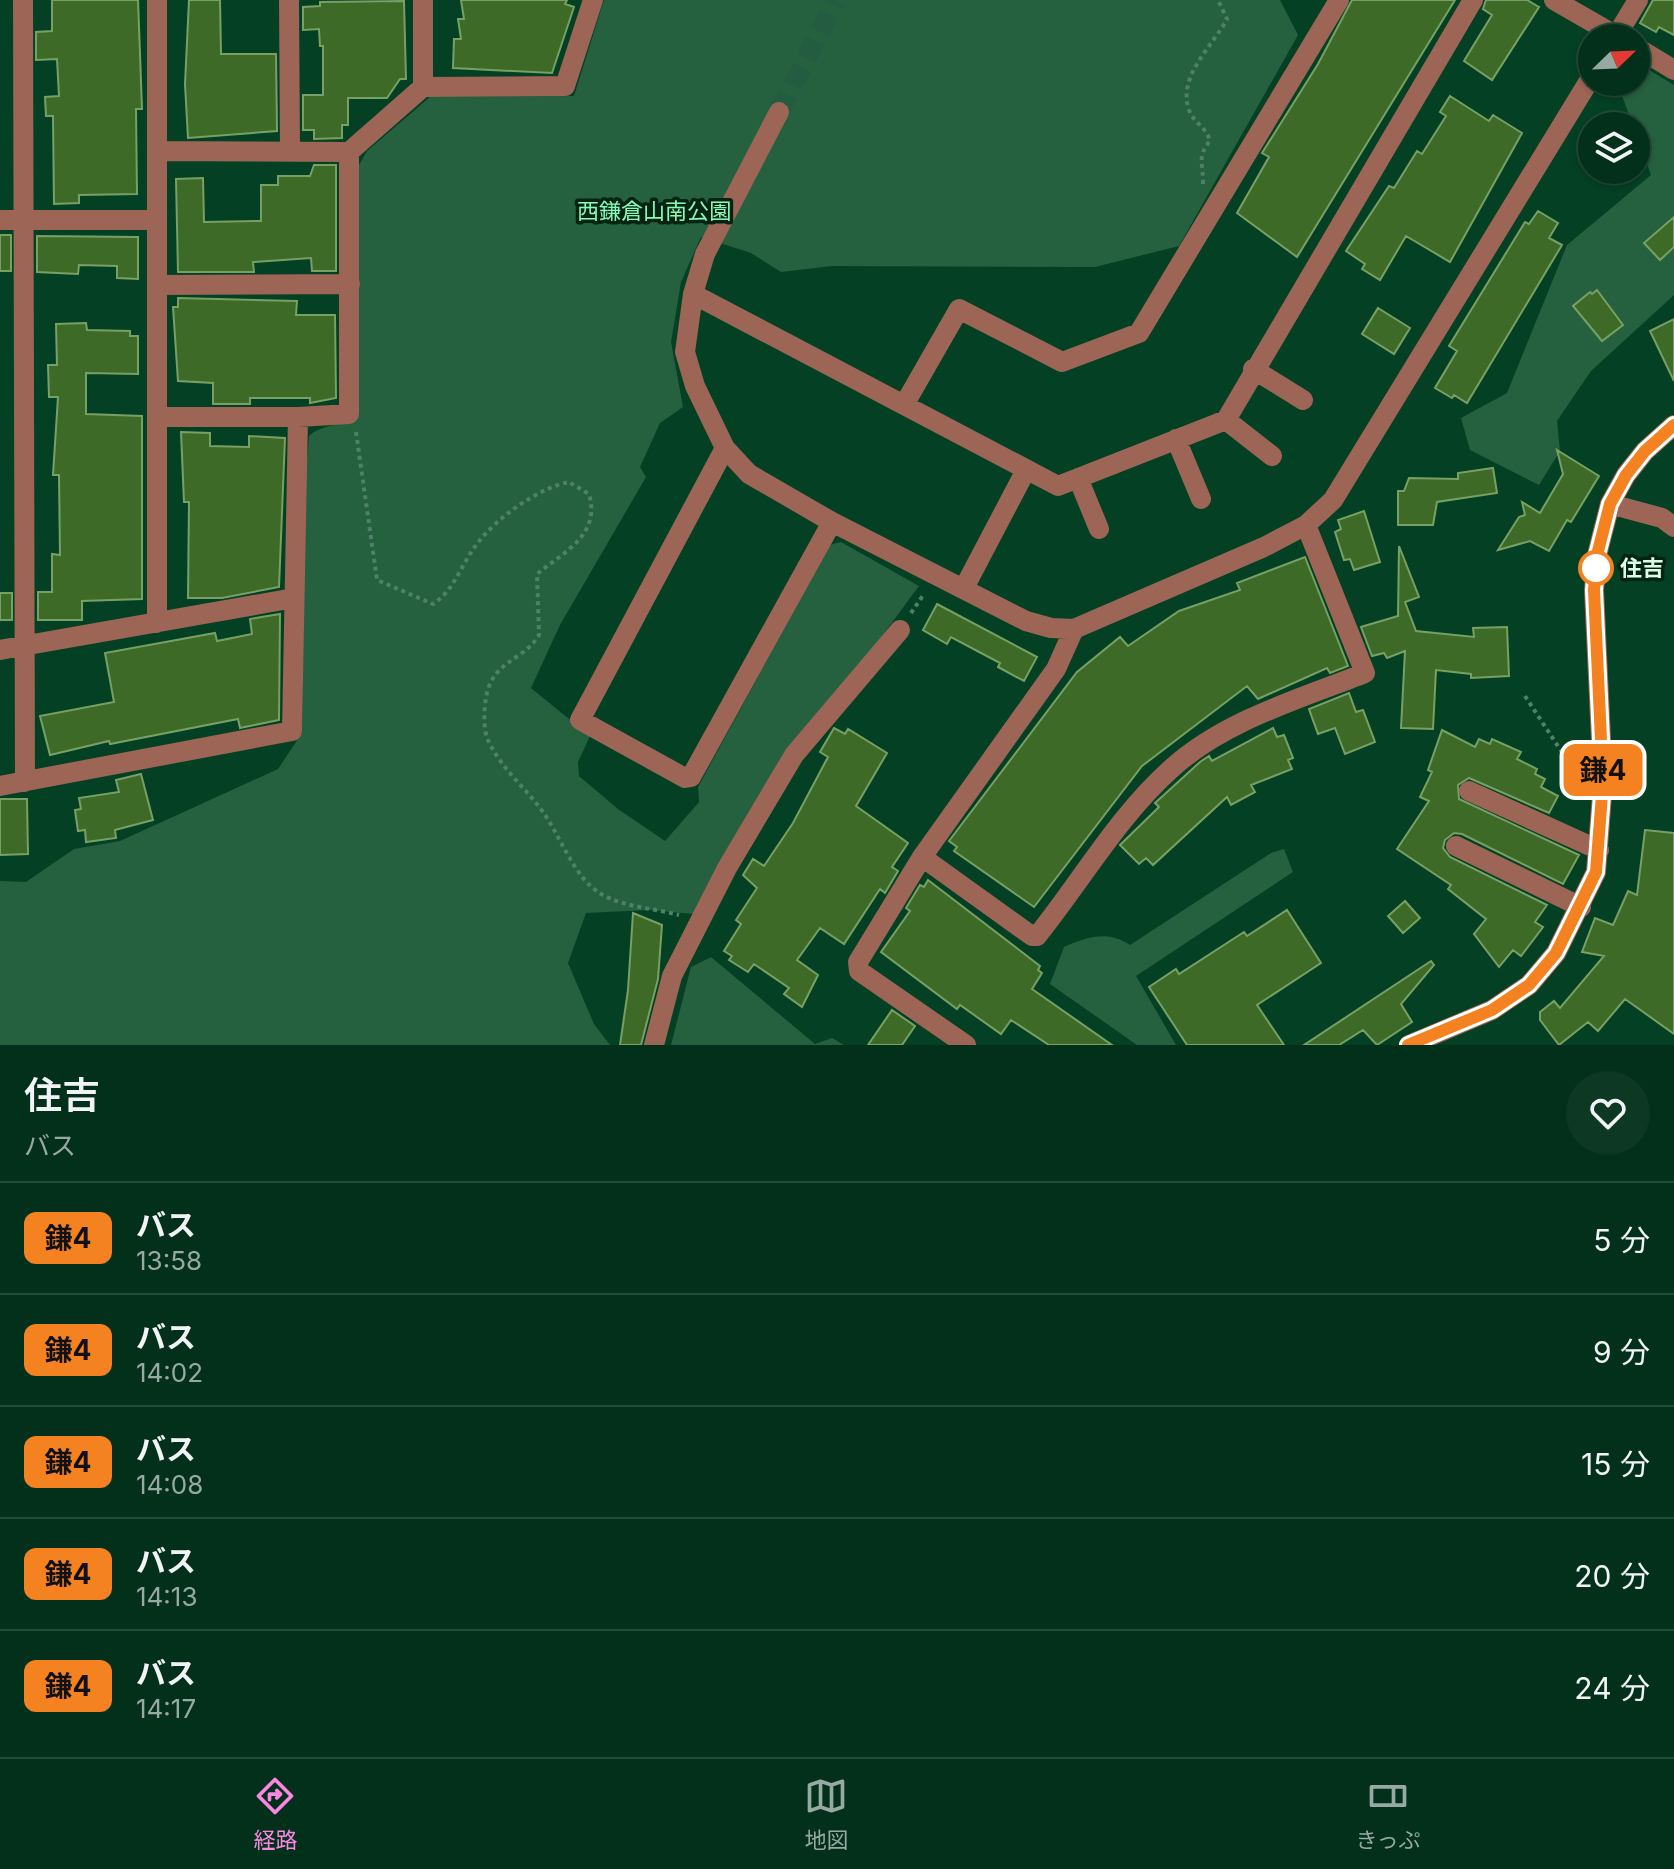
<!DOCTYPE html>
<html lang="ja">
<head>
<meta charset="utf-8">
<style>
	:root { --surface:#03301b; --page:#0d3824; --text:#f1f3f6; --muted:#97a9a3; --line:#244b3a; --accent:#fd86e2 }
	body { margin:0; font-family:Inter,"Noto Sans JP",sans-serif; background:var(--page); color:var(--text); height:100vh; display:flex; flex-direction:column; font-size:30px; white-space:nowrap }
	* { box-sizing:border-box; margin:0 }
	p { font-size:26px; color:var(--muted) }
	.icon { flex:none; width:44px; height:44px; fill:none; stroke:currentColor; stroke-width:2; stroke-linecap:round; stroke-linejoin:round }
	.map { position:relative; height:1045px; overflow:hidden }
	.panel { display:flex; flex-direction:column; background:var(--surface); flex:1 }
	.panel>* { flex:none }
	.badge { padding:0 16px; border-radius:12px; font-size:28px; line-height:52px }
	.needle { width:52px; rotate:67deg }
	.fabs { position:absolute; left:1578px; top:24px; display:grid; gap:16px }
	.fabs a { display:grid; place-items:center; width:72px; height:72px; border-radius:50%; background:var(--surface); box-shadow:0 2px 6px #0004,0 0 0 2px var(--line); font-size:40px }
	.map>.badge { position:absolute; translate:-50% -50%; box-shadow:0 0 0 4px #fff }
	.round { display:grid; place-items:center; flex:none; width:84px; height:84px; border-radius:42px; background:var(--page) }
	.summary { display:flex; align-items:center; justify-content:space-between; height:136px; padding:0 24px }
	h1 { font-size:38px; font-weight:600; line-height:60px }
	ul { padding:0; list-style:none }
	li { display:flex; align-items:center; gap:24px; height:112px; padding:0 24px; border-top:2px solid var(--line) }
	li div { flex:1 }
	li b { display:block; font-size:30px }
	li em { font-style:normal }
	li .badge { min-width:88px; font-weight:700; text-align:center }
	.tabs { display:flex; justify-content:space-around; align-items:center; height:112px; border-top:2px solid var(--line); background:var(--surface); font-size:22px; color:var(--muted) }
	.tabs a { display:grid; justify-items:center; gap:4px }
	.tabs .selected { color:var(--accent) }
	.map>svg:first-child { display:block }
</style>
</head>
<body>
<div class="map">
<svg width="1674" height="1045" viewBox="0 0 1674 1045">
	<rect width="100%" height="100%" fill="#044024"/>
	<path fill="#25603f" d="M 604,0 L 1280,0 L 1298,35 L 1179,246 L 1095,267 L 832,266 L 781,272 L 751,253 L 701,237 L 681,282 L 671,342 L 683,407 L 660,423 L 640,467 L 646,477 L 560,625 L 531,688 L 590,736 L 578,762 L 579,776 L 618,809 L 665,841 L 699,802 L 698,787 L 830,545 L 841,542 L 919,586 L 848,682 L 785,754 L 712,876 L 694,914 L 650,910 L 586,913 L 568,963 L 594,1024 L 610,1045 L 0,1045 L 0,881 L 26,882 L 74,849 L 120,841 L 278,769 L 302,733 L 305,486 L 309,436 C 323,423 343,427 358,415 L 359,165 L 367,151 L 430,97 L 574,96 Z
		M 1636,62 L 1674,85 L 1674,295 L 1591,371 L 1557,421 L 1560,451 L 1539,485 L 1470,450 L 1461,418 L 1507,393 L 1567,245 L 1651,175 L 1617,82 L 1636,82 Z
		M 1284,849 L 1293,872 L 1136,976 L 1176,1045 L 1137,1045 L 1050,984 L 1064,947 C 1087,937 1107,930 1130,945 L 1271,853 Z
		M 711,957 L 815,1044 L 832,1038 L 844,1045 L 671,1045 L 691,967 Z"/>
	<path fill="#3e6a27" stroke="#77a065" stroke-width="2" d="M 52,0 L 138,0 L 142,109 L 136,109 L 137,194 L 79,195 L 79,203 L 54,204 L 53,116 L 46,116 L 45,97 L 59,96 L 57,59 L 36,60 L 36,32 L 52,31 Z
		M 189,0 L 220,0 L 221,54 L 276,54 L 277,131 L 188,138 L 185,84 Z
		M 461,0 L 567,0 L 565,4 L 574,7 L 552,73 L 453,68 L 454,39 L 461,39 L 458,19 L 464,19 Z
		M 1352,0 L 1455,0 L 1297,257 L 1237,213 L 1269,157 L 1262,153 L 1318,64 Z
		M 1486,0 L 1527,0 L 1539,7 L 1492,80 L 1464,61 L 1492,15 L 1483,9 Z
		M 1653,0 L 1674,0 L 1674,35 L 1659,27 L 1656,32 L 1640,23 Z
		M 404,1 L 406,79 L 400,79 L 387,98 L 348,98 L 348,125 L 342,125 L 342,138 L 314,139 L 314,130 L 303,130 L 303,95 L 323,95 L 323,46 L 320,46 L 319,29 L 303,30 L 303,7 L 320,6 L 320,2 Z
		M 1450,96 L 1489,121 L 1493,115 L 1522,133 L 1450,262 L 1406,236 L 1380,280 L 1362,269 L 1365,264 L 1346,251 L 1389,186 L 1394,188 L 1417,151 L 1422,154 L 1446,116 L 1440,112 Z
		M 314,165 L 336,165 L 336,271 L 312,271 L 311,258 L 253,262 L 254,272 L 178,272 L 176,179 L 203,178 L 204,222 L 261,221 L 261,185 L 278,185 L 278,176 L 310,176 Z
		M 1538,211 L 1558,223 L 1549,238 L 1562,245 L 1467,403 L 1454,395 L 1452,398 L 1435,388 L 1457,351 L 1449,346 L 1525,222 L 1529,224 Z
		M 1674,217 L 1674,247 L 1660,260 L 1644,243 Z
		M 0,235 L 11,235 L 11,271 L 0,271 Z
		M 37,236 L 138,237 L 138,279 L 117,278 L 117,266 L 79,265 L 78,274 L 37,272 Z
		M 1597,290 L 1623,325 L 1602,341 L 1573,306 L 1590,292 L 1592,294 Z
		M 178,298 L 297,301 L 296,315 L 335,315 L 336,398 L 310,403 L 310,398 L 250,398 L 250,404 L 213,404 L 213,383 L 178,381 L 173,307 L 178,307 Z
		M 1378,308 L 1410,328 L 1394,354 L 1362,334 Z
		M 1674,319 L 1674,381 L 1650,331 Z
		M 86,323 L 87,330 L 130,331 L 130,336 L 138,336 L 138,374 L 86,373 L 86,414 L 142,416 L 142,599 L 82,601 L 82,620 L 38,620 L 38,592 L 52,592 L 52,554 L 60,555 L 59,475 L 53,475 L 58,397 L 49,397 L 48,365 L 57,365 L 56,324 Z
		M 181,432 L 210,433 L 210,446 L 249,447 L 249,436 L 285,438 L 279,587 L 222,598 L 188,598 L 189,502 L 184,502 Z
		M 1557,450 L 1599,476 L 1571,522 L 1567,520 L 1549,551 L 1530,541 L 1498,550 L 1519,517 L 1525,515 L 1522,502 L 1540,513 L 1563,474 Z
		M 1493,468 L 1497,493 L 1437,502 L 1433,525 L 1398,525 L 1398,491 L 1404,491 L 1409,478 L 1458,479 L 1458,473 Z
		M 1364,511 L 1380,562 L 1354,570 L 1350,559 L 1344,560 L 1335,532 L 1341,529 L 1338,520 Z
		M 1399,546 L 1419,597 L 1405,602 L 1416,631 L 1474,637 L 1473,628 L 1507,627 L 1509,676 L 1471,678 L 1471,674 L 1436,670 L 1433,729 L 1401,728 L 1405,651 L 1387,658 L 1384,653 L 1372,656 L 1361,627 L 1398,616 Z
		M 1305,557 L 1348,666 L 1330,673 L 1327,668 L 1258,699 L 1247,686 L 1142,766 L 1034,907 L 954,851 L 957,847 L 949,841 L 1077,672 L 1120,637 L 1128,646 L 1179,611 L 1240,590 L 1237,583 Z
		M 0,593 L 12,593 L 12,620 L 0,620 Z
		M 937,604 L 1037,657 L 1024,681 L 998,667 L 1000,663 L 951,637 L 947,644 L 923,630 Z
		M 280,614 L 279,720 L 240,728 L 238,719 L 110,744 L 109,741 L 50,755 L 40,716 L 114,702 L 105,653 L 215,633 L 217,641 L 252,634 L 250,619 Z
		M 1349,693 L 1356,712 L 1363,710 L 1375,742 L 1345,754 L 1335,728 L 1318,734 L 1309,709 Z
		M 834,728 L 845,734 L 848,729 L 887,753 L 856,806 L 908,843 L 892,867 L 898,871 L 885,893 L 880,889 L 844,944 L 820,928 L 797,960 L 818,975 L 802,1007 L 784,994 L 789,988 L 754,964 L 748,972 L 729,960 L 732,956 L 724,951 L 741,924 L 736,920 L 757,888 L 743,875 L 753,859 L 764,866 L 793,823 L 828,757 L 820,752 Z
		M 1273,728 L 1277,737 L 1284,735 L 1293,758 L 1288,760 L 1292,769 L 1251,785 L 1255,792 L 1231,805 L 1227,797 L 1153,865 L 1146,858 L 1139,864 L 1120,845 L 1159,807 L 1155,803 L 1200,762 L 1209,756 L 1212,761 Z
		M 1442,730 L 1475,747 L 1479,739 L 1490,744 L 1492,739 L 1521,752 L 1517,759 L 1537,769 L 1535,774 L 1545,779 L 1541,787 L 1558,796 L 1549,813 L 1469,778 L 1458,785 L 1459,799 L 1579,855 L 1563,884 L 1462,834 L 1454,833 L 1445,840 L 1443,848 L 1450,857 L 1547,905 L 1535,922 L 1543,927 L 1521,956 L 1513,950 L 1499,967 L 1474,934 L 1486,919 L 1448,889 L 1451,885 L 1397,849 L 1429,801 L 1420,797 L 1432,772 L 1428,770 Z
		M 141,774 L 153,820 L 115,830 L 116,838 L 86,842 L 85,830 L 78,831 L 75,810 L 81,809 L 79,798 L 119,792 L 116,780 Z
		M 0,799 L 27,799 L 28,854 L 0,855 Z
		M 1645,830 L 1674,833 L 1674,1034 L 1625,999 L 1598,1031 L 1588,1022 L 1559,1045 L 1540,1020 L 1540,1012 L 1554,1001 L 1560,1008 L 1604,956 L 1582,952 L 1595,918 L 1613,925 L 1628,891 L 1637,895 Z
		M 928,880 L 1040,966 L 1038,970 L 1042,973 L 1032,989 L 1112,1045 L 1049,1045 L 1011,1020 L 1001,1034 L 960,1005 L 957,1009 L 881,952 L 910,911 L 906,908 L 920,885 L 924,887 Z
		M 1405,901 L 1420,918 L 1403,933 L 1388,916 Z
		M 1287,910 L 1321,963 L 1257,1005 L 1284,1045 L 1187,1045 L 1149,987 L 1176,969 L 1179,974 L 1244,932 L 1247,936 Z
		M 633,913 L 662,925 L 658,979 L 641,1045 L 620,1045 L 628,990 Z
		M 1431,961 L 1434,965 L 1401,1004 L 1412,1022 L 1377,1045 L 1363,1030 L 1339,1045 L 1304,1045 Z
		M 892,1010 L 915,1026 L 902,1045 L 868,1045 Z"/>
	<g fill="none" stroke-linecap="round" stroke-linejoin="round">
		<path stroke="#245c41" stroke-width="20" stroke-dasharray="20 10" stroke-linecap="butt" d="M 779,112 L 836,0"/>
		<path stroke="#4e8167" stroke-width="4" stroke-dasharray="4 4" stroke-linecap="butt" d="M 1203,184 C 1204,166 1196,157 1210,141 C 1207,128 1194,123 1189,110 C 1177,76 1213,46 1227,19 L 1218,0
			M 356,432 L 377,580 L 433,604 C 455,590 461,564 477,544 C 495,519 538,488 569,482 L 589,494 C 601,535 564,552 537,574 L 539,635 C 524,661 492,660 486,698 C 484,710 483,729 488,740 C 502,770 525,787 543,812 C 560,836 574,876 598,892 C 620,907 653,908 679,915
			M 911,613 L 924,594
			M 1525,696 L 1573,769 L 1582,773"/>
		<path stroke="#9c6555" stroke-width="20" d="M 23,0 L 25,782
			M 157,0 L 157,623
			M 289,0 L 290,150
			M 1554,0 L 1620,38
			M 1615,38 L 1638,0
			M 1636,47 L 1674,70
			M 423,87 L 423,0
			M 779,112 L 705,254 L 693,294 L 685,352 L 695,386 L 725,448 L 749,474 L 832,522 L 1026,621 L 1051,628 L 1074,629 L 1264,547 L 1306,525 L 1333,500 L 1592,76
			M 157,151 L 349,152
			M 0,220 L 157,220
			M 157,285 L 350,284
			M 693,294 L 1058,486 L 1226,420 L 1473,0
			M 1253,369 L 1303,400
			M 904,405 L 959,309 L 1062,362 L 1139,333 L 1339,0
			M 157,417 L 298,417
			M 1226,420 L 1272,456
			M 1176,439 L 1201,499
			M 725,448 L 580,720 L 685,778 L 691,777 L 832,522
			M 1078,478 L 1099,529
			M 1610,504 L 1662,518 L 1674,527
			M 964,588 L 1026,470
			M 0,650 L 294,598
			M 0,786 L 292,731 L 298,417 L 349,414 L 349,152 L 423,87 L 565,86 L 593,0
			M 1469,791 L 1599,850
			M 1456,846 L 1581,907
			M 922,857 L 1032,936 L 1037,936 C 1082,880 1118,816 1172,768 C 1225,720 1300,699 1365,673 L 1306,525
			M 654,1045 L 672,976 L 727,868 L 794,755 L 900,630
			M 966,1045 L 859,971 L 858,962 L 922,857 L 1056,669 L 1074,629
			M 1409,1045 L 1492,1010 L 1529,985 L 1556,953 L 1596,872 L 1603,782 L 1594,590 L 1597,555 L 1610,504 L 1626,475 L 1645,451 L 1674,425"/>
	</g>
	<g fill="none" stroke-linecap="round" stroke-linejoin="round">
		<defs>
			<path id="line" d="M 1408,1045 L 1492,1010 L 1529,985 L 1556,953 L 1596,872 L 1603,782 L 1594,590 L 1597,555 L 1610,504 L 1626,475 L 1645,451 L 1674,425"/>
		</defs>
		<use href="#line" stroke="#fff" stroke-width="18"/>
		<use href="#line" stroke="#f58220" stroke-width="12"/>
	</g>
	<circle fill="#fff" stroke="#f58220" stroke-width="4" cx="1596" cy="568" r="16"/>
	<g text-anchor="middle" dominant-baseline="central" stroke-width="7" stroke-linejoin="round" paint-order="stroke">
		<g font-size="22" fill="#88f9b7" stroke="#052313">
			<text x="654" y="211">西鎌倉山南公園</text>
		</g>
		<g font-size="22" font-weight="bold" fill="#dafde6" stroke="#052313" text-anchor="start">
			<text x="1620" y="568">住吉</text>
		</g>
	</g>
</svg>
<div class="fabs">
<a><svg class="needle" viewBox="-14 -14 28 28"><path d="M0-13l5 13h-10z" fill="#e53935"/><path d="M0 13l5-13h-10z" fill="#97a9a3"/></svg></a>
<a><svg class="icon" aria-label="layers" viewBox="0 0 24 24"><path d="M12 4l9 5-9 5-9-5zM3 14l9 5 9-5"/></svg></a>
</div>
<b class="badge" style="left:1603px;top:770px;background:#f58220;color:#111">鎌4</b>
</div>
<section class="panel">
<div class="summary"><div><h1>住吉</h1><p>バス</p></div><a class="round"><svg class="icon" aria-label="heart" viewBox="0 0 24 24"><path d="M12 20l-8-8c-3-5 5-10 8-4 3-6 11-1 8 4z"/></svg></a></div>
<ul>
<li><span class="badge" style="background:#f58220;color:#111">鎌4</span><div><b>バス</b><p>13:58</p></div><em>5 分</em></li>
<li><span class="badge" style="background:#f58220;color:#111">鎌4</span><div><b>バス</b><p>14:02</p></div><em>9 分</em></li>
<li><span class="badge" style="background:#f58220;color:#111">鎌4</span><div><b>バス</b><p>14:08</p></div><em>15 分</em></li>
<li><span class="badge" style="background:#f58220;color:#111">鎌4</span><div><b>バス</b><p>14:13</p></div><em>20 分</em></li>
<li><span class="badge" style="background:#f58220;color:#111">鎌4</span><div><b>バス</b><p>14:17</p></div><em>24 分</em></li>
</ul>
</section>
<nav class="tabs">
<a class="selected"><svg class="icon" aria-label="directions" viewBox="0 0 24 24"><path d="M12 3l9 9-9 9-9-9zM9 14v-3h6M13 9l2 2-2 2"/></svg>経路</a>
<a><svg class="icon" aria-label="map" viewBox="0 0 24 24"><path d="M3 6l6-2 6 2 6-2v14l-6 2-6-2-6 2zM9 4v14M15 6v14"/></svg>地図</a>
<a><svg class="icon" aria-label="tickets" viewBox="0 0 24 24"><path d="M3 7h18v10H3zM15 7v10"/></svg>きっぷ</a>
</nav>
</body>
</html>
